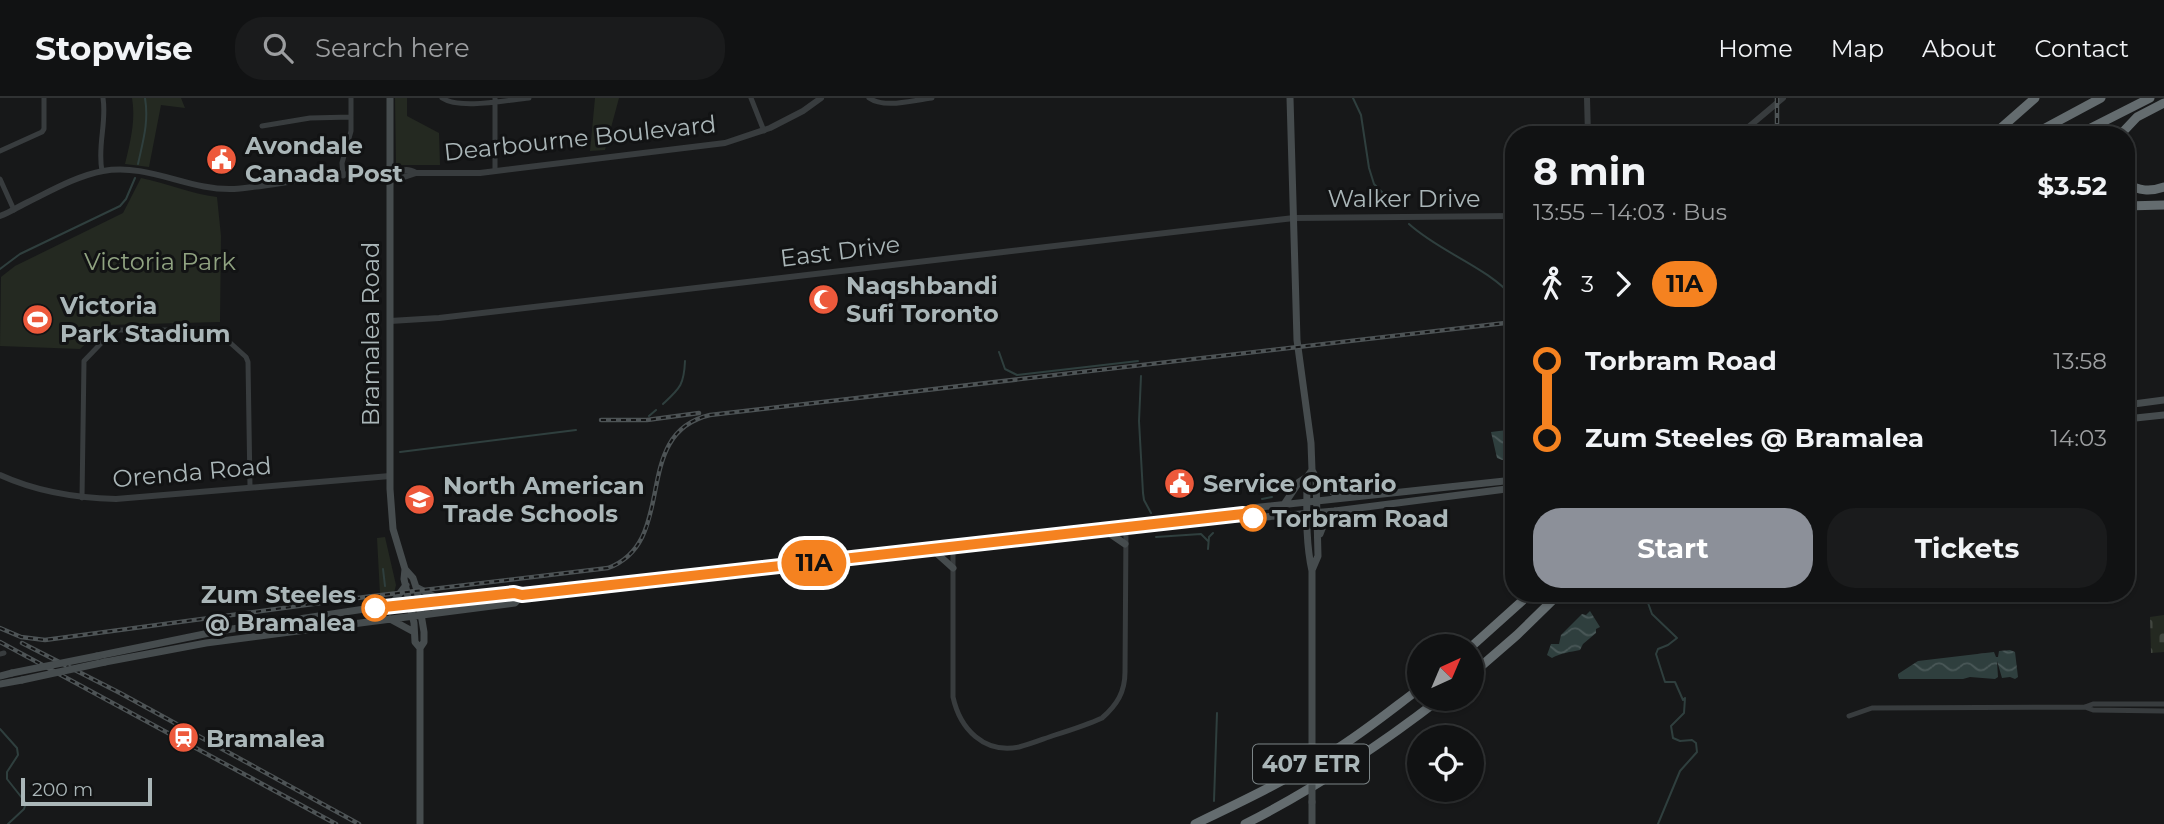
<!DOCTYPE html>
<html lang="en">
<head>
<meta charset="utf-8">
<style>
	:root { --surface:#111213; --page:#1a1b1c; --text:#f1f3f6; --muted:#9c9ea0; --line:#303233; --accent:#8c9099 }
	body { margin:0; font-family:Montserrat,sans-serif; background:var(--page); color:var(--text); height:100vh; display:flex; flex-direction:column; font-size:26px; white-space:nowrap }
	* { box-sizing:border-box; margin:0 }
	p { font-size:23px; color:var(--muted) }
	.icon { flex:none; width:38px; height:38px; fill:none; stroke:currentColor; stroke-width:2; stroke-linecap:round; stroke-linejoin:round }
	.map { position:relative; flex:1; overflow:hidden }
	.drawer { position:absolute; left:1505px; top:28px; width:630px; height:476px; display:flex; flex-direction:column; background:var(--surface); border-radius:28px; box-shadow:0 2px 5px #0004,0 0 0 2px var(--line) }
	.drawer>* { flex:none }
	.badge { padding:0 14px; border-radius:23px; font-size:24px; line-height:46px }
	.needle { width:46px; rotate:44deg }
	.tools { position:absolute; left:1407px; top:536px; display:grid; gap:14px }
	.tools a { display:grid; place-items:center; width:77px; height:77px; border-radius:50%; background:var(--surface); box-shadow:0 2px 5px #0004,0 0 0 2px var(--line); font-size:35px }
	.scale { position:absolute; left:21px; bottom:18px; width:131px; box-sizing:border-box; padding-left:7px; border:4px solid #aab6b8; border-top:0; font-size:19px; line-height:24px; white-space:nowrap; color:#aab6b8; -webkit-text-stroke:5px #121314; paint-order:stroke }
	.map>.badge { position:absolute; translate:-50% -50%; box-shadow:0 0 0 4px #fff }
	.legs { display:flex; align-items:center; gap:10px; height:77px; padding:0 28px; font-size:23px }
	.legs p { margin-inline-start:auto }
	.headline { display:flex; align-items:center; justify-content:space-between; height:119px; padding:0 28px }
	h1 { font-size:38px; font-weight:700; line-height:52px }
	.cta { display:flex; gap:14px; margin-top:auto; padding:14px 28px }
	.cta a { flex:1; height:80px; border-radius:28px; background:var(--accent); color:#fff; font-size:28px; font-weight:700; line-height:80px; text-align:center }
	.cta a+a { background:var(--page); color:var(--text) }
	ul { padding:0 28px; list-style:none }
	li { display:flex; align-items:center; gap:24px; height:77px; font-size:26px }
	li i { display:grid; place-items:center; width:10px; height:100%; margin:0 9px; background:currentColor }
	li i::after { content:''; width:18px; height:18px; margin:-9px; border:5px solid; border-radius:50%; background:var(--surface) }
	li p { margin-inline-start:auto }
	li:first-child i { background:linear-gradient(#0000 50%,currentColor 0) }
	li:last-child i { background:linear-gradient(currentColor 50%,#0000 0) }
	header { display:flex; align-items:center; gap:42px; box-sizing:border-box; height:98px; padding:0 35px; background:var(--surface); border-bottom:2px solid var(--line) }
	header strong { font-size:33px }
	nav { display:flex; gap:38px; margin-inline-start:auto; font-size:24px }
	.search { width:490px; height:63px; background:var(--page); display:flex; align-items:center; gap:18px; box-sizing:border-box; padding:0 24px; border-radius:28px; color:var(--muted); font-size:26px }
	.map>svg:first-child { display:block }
</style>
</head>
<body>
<header>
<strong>Stopwise</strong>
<div class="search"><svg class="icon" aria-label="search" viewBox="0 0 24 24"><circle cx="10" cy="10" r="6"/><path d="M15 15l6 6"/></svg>Search here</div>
<nav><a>Home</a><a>Map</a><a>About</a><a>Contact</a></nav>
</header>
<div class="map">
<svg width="2164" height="726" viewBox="0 0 2164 726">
	<defs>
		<pattern id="cemetery-stones" width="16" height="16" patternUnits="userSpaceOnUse" patternTransform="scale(1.75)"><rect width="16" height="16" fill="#242921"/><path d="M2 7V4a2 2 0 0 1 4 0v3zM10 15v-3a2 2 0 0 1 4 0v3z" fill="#41463f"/></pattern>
		<pattern id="water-waves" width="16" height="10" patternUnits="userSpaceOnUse" patternTransform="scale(1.75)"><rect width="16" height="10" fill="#2f3f3e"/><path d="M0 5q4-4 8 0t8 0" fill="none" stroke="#4a5858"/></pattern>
	</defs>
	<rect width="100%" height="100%" fill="#171819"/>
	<path fill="#242921" d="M 132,0 L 181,0 L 185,10 L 161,7 L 149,69 L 125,66 C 130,45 136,22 132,0 Z
		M 395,0 L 407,0 L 407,18 L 439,35 L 440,67 L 396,67 Z
		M 595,0 L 619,0 L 605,52 L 590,53 Z
		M 141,80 C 167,85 191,96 217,99 L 221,138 L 220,224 L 106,227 L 80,251 L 0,248 L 1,179 L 15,168 L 123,115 Z
		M 385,439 L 396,487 L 394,495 L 380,496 L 377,440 Z"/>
	<path fill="url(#cemetery-stones)" d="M 2164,517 L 2164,554 L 2151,555 L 2150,519 Z"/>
	<path fill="url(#water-waves)" d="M 1507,332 L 1511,337 L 1509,346 L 1513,354 L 1510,360 L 1502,362 L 1497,360 L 1491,334 Z
		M 1590,513 L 1600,529 L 1596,531 L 1596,535 L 1583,546 L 1580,552 C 1570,554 1561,555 1552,560 L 1547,557 L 1551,546 L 1559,546 L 1561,537 L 1582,516 L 1586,517 Z
		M 2010,552 L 2015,554 L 2018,579 L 2015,581 L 2010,579 L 2002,580 L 1997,563 L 1998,579 L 1995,581 L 1970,579 L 1963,581 L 1899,581 L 1898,578 L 1898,576 L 1918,563 L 1994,554 L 1996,559 L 1998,559 L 1999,553 Z"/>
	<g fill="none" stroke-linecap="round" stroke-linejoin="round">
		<path stroke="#2f3f3e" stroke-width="2" d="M 1353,0 L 1361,17 L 1369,70 L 1374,86 L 1389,101 L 1395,110
			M 138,66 C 143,43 149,24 145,0
			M 1409,126 C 1441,155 1486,168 1514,200
			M 0,171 L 20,156 L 120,108 L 126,101 L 135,80
			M 999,254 L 1005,271 L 1017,277 L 1138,263
			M 1141,278 L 1139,323 L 1143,395 L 1144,402 L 1151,415
			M 663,306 C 680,290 684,287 685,263
			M 649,318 L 656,312
			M 400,354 L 576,332
			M 1262,401 L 1272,399
			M 1156,439 L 1201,436 L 1208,443
			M 1208,451 L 1209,439 L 1213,435
			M 383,471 L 385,488
			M 1641,495 L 1648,505 L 1652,516 L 1677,540 L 1668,547 L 1658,551 L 1656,556 L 1665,584 L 1675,584 L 1683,602 L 1685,600 L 1684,615 L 1671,628 L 1673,640 L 1680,643 L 1692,642 L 1696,645 L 1697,654 L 1680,673 L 1658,726
			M 0,631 L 17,650 L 18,657 L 7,674 L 7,681 L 26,705 L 24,711 L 8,726
			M 1214,703 L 1217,615"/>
		<path stroke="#383c3e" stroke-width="5" d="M 442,0 C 460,12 507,2 529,0
			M 495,0 L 495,73
			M 751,0 L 764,33
			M 869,0 C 885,11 913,2 932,0
			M 262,28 L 310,20 L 351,19
			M 0,53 L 42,34 L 44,31 L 44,0
			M 102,73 C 97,48 107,25 103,0
			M 343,78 L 342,65 L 351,33 L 351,0
			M 0,81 L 14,112
			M 82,400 L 84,263 L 109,237 L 118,232 L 216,232 L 246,259 L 248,264 L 250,389
			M 953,450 L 953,599 C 960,631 984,656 1019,649 C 1031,646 1043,641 1055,637 C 1071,632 1087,627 1102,620 C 1117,607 1125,594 1125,574 L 1126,430
			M 0,556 L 4,555
			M 2085,609 L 2093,612 L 2164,613
			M 1849,618 L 1872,610 L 2085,609 L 2093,606 L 2164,606"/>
		<path stroke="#383c3e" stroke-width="6" d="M 1587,0 L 1588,37
			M 1739,37 L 1783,0
			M 397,75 C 405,71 408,71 416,75 L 480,75 L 725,45 L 770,30 L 803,13 L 821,0
			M 0,118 C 9,115 16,110 24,106 C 49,94 76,78 103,73 C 149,65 189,93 234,91 C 269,89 378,65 404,79 L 416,75
			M 390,223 L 439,220 L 1294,120 L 1514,118
			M 0,377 C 37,394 75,400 116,401 L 390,378"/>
		<path stroke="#464c4e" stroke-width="7" d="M 390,0 L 390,391 L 393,431 L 405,471 L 404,481 L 414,525 L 415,544 L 420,550 L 420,726
			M 1290,0 L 1297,242 L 1311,345 L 1312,372 L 1316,380 L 1318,458 L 1312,472
			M 2126,307 L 2164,302
			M 2126,321 L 2164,317
			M 1316,380 L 1340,400
			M 1285,405 L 1299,384 L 1307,379
			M 1243,417 L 1251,410 L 1514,382
			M 1106,433 L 1125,446
			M 1320,436 L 1325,423 L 1335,413
			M 933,452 L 953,470
			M 405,471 L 413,480 L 417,492 L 424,534 L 424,544 L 420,550
			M 416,489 L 441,502
			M 391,507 L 406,487
			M 390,521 L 414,534
			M 97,558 L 219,533 L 391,507 L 514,494 L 522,497 L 1243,417 L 1253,420 L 1335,413 L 1514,390
			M 105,564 L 206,545 L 515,505 L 522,497
			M 0,578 L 12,575
			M 0,586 L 22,582
			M 1312,652 L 1312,473 C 1305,442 1307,411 1307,379 L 1312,372
			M 1312,704 L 1312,726"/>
		<path stroke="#646c6f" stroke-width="9" d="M 1993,37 L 2035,0
			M 2032,37 L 2101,0
			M 2077,37 L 2150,0
			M 2120,37 L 2137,19 L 2164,5
			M 2126,85 C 2139,93 2150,94 2164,89
			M 2126,108 L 2164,107
			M 1472,548 L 1531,495
			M 1472,576 L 1517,537 L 1560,495
			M 1195,726 C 1241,704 1289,681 1332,654 C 1363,635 1391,612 1419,591
			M 1245,726 C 1316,690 1379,648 1441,600"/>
		<defs>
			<path id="rail" d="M 1777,0 L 1777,37
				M 601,322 L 647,322 L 699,315
				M 0,530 L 21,539 L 45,542 L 365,499 L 608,470 C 680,443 629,336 710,317 L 1514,224
				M 0,544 L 336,726
				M 22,545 L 120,595 L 359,726"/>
		</defs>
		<use href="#rail" stroke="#4d5355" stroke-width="4.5"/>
		<use href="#rail" stroke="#121314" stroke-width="2" stroke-dasharray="5" stroke-linecap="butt"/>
		<path stroke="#464c4e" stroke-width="7" d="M 12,575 L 97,558
			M 22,582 L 105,564
			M 1312,652 L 1312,704"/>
	</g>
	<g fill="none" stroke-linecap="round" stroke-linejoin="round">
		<defs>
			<path id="line-1" d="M 375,510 L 514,495 L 522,497 L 1243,416 L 1253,420"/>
		</defs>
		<use href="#line-1" stroke="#fff" stroke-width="16"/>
		<use href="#line-1" stroke="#f58220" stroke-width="10"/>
	</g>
	<defs>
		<symbol id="civic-disc" viewBox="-11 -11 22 22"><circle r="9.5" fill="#ed593b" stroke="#121314"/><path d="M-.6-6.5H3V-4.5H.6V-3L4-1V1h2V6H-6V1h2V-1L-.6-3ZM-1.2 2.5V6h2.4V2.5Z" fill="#fff"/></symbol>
		<symbol id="mosque-disc" viewBox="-11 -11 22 22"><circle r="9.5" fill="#ed593b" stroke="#121314"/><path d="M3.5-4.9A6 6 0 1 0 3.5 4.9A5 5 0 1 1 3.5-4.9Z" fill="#fff"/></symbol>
		<symbol id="stadium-disc" viewBox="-11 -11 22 22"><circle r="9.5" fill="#ed593b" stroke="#121314"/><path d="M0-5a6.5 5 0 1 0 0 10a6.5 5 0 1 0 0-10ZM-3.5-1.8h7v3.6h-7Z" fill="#fff"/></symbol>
		<symbol id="university-disc" viewBox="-11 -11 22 22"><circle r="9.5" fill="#ed593b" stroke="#121314"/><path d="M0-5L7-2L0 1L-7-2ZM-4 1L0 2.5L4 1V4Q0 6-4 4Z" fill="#fff"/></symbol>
		<symbol id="station-disc" viewBox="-11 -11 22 22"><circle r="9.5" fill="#ed593b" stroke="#121314"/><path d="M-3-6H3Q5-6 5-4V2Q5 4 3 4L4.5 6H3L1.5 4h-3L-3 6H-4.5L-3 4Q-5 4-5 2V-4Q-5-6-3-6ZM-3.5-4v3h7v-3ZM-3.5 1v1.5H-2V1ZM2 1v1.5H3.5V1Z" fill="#fff"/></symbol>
	</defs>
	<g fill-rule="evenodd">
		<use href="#civic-disc" x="204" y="44" width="35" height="35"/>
		<use href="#mosque-disc" x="806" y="184" width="35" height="35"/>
		<use href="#stadium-disc" x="20" y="204" width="35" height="35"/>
		<use href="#civic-disc" x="1162" y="368" width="35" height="35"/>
		<use href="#university-disc" x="402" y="384" width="35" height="35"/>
		<use href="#station-disc" x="166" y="622" width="35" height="35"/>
	</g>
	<g fill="#fff" stroke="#f58220" stroke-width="3.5">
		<circle cx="1253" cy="420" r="12"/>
		<circle cx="375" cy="510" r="12"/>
	</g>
	<g text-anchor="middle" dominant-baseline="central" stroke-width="6" stroke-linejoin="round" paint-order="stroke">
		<rect fill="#121314" stroke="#7c8587" stroke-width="2" x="1253" y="646.5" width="116" height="39" rx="5"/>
		<g font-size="23" font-weight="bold" fill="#aab6b8">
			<text x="1311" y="666">407 ETR</text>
		</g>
		<g font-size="24" fill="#aab6b8" stroke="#121314">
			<text transform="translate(580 40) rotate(-6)">Dearbourne Boulevard</text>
			<text x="1404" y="100">Walker Drive</text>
			<text transform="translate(840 153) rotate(-7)">East Drive</text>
			<text transform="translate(370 236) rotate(-90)">Bramalea Road</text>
			<text transform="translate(192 374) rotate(-5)">Orenda Road</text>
		</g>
		<g font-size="24" font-weight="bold" fill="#aab6b8" stroke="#121314" text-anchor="start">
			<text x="245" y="47">Avondale<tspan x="245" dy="28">Canada Post</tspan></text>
			<text x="846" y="187">Naqshbandi<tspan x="846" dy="28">Sufi Toronto</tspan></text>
			<text x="60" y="207">Victoria<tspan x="60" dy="28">Park Stadium</tspan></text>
			<text x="1203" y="385">Service Ontario</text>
			<text x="443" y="387">North American<tspan x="443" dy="28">Trade Schools</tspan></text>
			<text x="206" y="640">Bramalea</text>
		</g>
		<g font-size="24" fill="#90a381" stroke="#121314">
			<text x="160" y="163">Victoria Park</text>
		</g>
		<g font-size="24" font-weight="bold" fill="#aab6b8" stroke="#121314" text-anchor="start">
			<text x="1272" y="420">Torbram Road</text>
			<text x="356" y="496" text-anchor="end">Zum Steeles<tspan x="356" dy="28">@ Bramalea</tspan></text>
		</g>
	</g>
</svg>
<div class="tools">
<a><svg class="needle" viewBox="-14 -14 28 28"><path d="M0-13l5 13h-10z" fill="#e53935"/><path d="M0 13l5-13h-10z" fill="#9c9ea0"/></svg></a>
<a><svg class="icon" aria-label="locate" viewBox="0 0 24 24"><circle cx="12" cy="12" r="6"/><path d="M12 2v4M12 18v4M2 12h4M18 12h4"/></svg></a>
</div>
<div class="scale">200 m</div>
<b class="badge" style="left:814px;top:465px;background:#f58220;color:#111">11A</b>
<section class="drawer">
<div class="headline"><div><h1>8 min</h1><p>13:55 – 14:03 · Bus</p></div><b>$3.52</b></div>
<div class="legs"><svg class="icon" aria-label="walk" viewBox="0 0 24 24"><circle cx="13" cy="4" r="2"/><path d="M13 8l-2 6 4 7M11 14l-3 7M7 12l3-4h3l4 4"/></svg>3<svg class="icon" aria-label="forward" viewBox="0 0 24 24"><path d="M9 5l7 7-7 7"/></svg><b class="badge" style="background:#f58220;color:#111">11A</b></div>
<ul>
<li><i style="color:#f58220"></i><b>Torbram Road</b><p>13:58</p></li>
<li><i style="color:#f58220"></i><b>Zum Steeles @ Bramalea</b><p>14:03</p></li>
</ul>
<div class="cta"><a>Start</a><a>Tickets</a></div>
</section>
</div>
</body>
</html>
